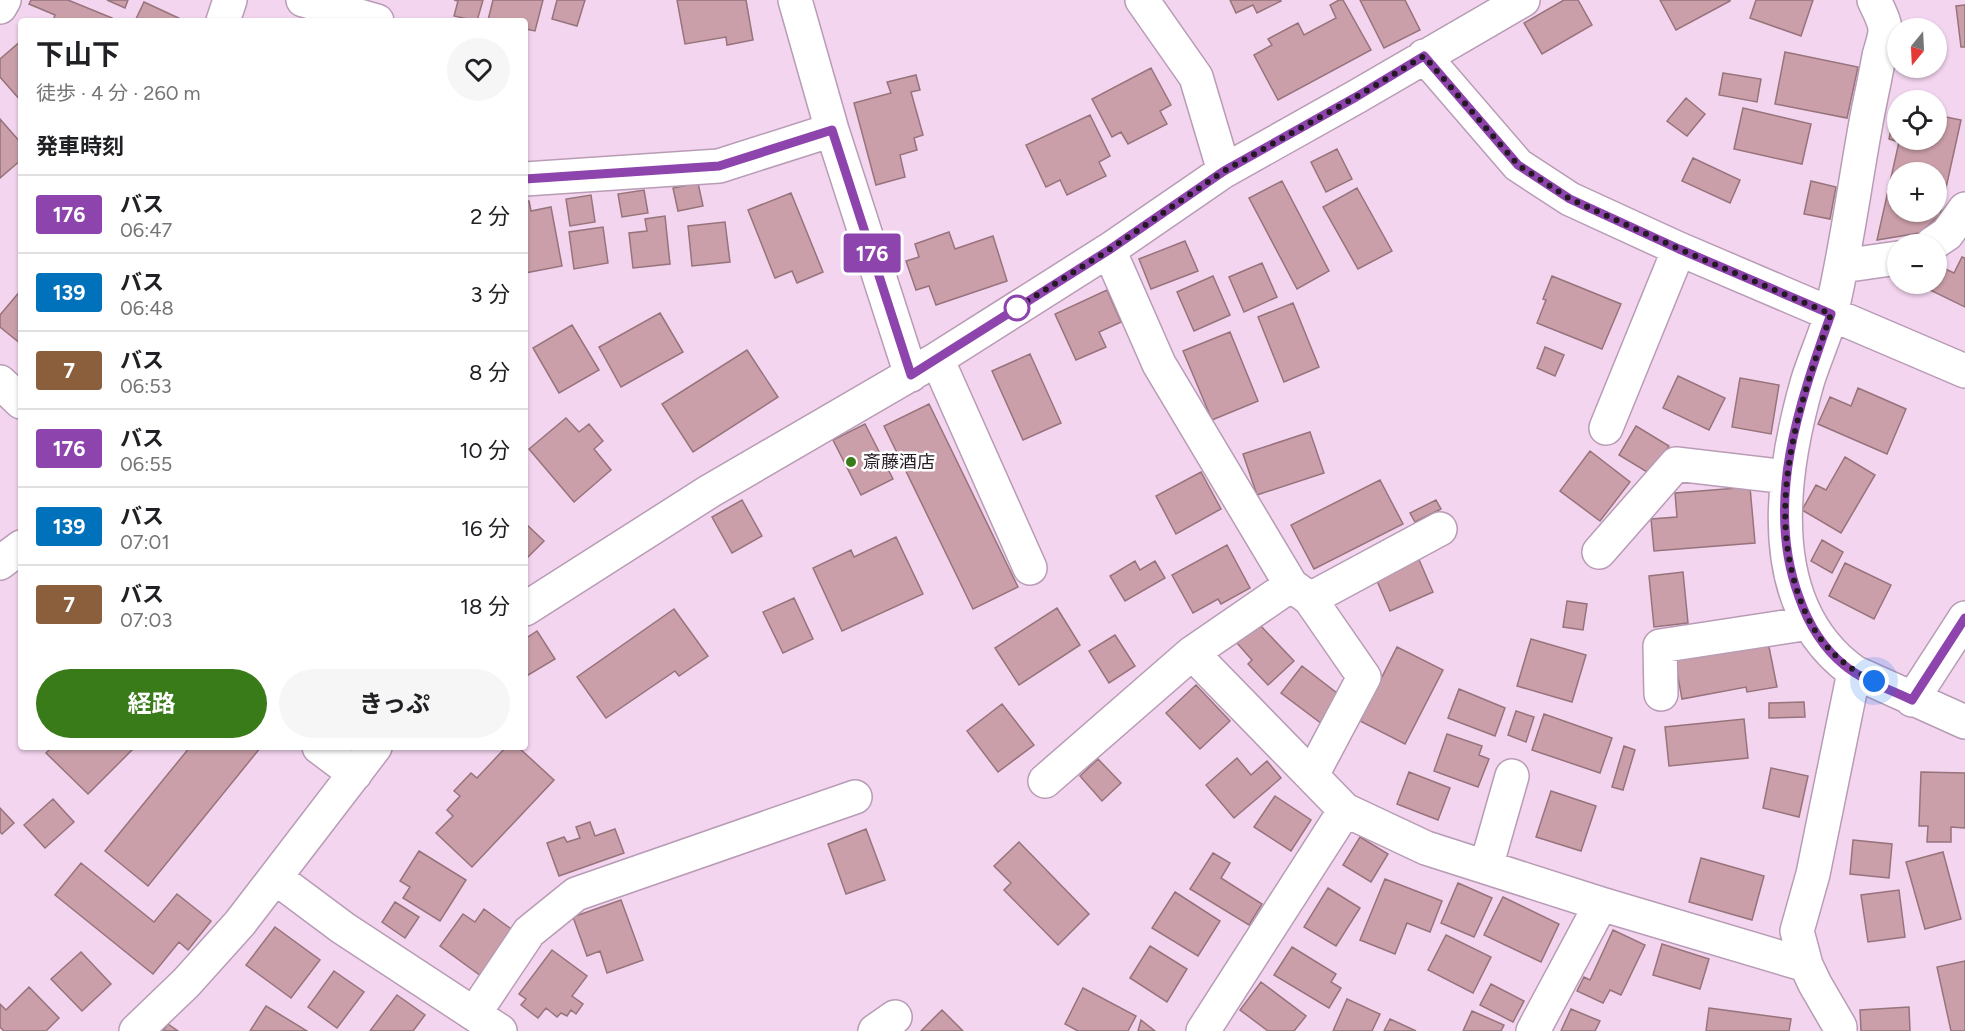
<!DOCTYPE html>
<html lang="ja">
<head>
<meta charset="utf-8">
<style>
	:root { --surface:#fff; --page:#f6f6f6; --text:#202124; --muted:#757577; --line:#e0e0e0; --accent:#397a19 }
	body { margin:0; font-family:Figtree,"Noto Sans JP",sans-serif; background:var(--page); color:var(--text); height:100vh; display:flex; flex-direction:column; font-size:22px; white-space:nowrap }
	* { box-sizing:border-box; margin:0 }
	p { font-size:20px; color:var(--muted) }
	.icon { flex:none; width:33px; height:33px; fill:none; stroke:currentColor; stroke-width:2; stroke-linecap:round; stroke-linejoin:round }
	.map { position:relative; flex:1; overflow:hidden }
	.side { position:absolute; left:18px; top:18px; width:510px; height:732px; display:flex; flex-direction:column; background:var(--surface); border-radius:6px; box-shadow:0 2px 4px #0004 }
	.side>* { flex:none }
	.badge { padding:0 12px; border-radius:4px; font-size:21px; line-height:39px }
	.needle { width:39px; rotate:198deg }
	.buttons { position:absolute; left:1887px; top:18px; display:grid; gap:12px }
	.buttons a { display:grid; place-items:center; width:60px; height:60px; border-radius:50%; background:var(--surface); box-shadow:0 2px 4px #0004; font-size:30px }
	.you { position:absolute; width:30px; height:30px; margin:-15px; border:4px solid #fff; border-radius:50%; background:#1a73e8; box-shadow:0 0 0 9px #1a73e833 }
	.map>.badge { position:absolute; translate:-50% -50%; box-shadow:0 0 0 3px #fff }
	h2 { padding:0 18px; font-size:22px; line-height:54px }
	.round { display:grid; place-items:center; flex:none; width:63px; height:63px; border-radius:32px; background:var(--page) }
	.head { display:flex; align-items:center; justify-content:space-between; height:102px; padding:0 18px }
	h1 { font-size:28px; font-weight:700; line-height:45px }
	.action { display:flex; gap:12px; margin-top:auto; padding:12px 18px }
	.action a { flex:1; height:69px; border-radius:36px; background:var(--accent); color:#fff; font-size:24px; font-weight:700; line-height:69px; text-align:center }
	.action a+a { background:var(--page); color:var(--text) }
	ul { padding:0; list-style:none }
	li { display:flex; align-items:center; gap:18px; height:78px; padding:0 18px; border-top:2px solid var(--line) }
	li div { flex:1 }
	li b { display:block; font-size:22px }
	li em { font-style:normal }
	li .badge { min-width:66px; font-weight:700; text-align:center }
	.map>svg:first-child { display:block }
</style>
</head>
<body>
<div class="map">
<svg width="1965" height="1031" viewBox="0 0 1965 1031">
	<rect width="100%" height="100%" fill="#f3d5ef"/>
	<path fill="#ca9fa9" stroke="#97737b" stroke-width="1.5" fill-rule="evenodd" d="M 31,0 L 68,0 L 112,18 L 111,21 L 53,21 L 55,15 L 29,4 Z
		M 107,0 L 128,0 L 125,8 Z
		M 454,0 L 483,0 L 477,21 L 454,16 L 458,1 Z
		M 493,0 L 543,0 L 535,31 L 525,29 L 525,21 L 488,20 Z
		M 557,0 L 585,0 L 577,26 L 552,19 Z
		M 677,0 L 746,0 L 753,40 L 727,45 L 726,37 L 685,44 Z
		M 1230,0 L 1280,0 L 1281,1 L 1257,13 L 1253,5 L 1236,13 Z
		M 1339,0 L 1343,0 L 1371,50 L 1278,100 L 1254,55 L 1272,45 L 1268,39 L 1298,23 L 1304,35 L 1336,18 L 1330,5 Z
		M 1360,0 L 1405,0 L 1420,30 L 1384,48 Z
		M 1564,0 L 1578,0 L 1592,25 L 1542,54 L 1524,23 Z
		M 1660,0 L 1730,0 L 1730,1 L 1676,30 Z
		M 1756,0 L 1813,0 L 1801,36 L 1750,18 Z
		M 144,2 L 185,21 L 135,21 Z
		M 1965,5 L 1965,47 L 1961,47 L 1956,6 Z
		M 21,41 L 21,101 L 0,77 L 0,59 Z
		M 1898,48 L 1898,68 L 1924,68 L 1922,75 L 1890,67 Z
		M 1785,52 L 1858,67 L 1847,118 L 1775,104 Z
		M 1151,68 L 1171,105 L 1160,111 L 1167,124 L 1128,144 L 1121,132 L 1112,137 L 1092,99 Z
		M 1723,73 L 1761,79 L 1757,102 L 1719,95 Z
		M 916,75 L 920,90 L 911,92 L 923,135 L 914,138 L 917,150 L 900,155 L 905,177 L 876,185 L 854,103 L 891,93 L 887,82 Z
		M 1686,98 L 1705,114 L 1687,136 L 1667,121 Z
		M 1896,106 L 1898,140 L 1936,140 L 1936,115 L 1961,120 L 1940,215 L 1919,233 L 1877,240 L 1899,142 L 1889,139 ZM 1898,172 L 1936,172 L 1936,212 L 1898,212 Z
		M 1743,108 L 1811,124 L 1802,164 L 1734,149 Z
		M 1090,115 L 1110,156 L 1099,162 L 1106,176 L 1067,195 L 1060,180 L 1046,187 L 1026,145 Z
		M 0,119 L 21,143 L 21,160 L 0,178 Z
		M 1337,149 L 1352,179 L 1326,192 L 1311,162 Z
		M 1693,158 L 1740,180 L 1730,203 L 1682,181 Z
		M 1282,181 L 1329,271 L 1297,289 L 1249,198 Z
		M 1811,181 L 1836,187 L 1830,219 L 1804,214 Z
		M 698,183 L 703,206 L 678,211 L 673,188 Z
		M 1357,188 L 1392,251 L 1358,269 L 1323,207 Z
		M 644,190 L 648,213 L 622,217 L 618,194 Z
		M 791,193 L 823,272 L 797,283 L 792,271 L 775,278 L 748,210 Z
		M 591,195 L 595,222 L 570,226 L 566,199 Z
		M 525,201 L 529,201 L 531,211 L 551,207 L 562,266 L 525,273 Z
		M 665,216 L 670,264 L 633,268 L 629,233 L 647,231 L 645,219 Z
		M 725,222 L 730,262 L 692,266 L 688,226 Z
		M 603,227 L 608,263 L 574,269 L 569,232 Z
		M 949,232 L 955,249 L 993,236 L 1007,281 L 936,305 L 929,286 L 916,290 L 906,261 L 919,257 L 915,244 Z
		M 1185,241 L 1198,271 L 1151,289 L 1139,259 Z
		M 1962,257 L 1965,258 L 1965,307 L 1930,290 L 1933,284 L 1936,284 L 1936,276 L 1941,267 L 1954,273 Z
		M 1262,263 L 1277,297 L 1244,312 L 1229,277 Z
		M 1213,276 L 1230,315 L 1194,331 L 1177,292 Z
		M 1552,276 L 1621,304 L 1602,349 L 1537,323 L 1546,300 L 1543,299 Z
		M 21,290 L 21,344 L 0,327 L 0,315 Z
		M 1107,290 L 1121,322 L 1099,332 L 1106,347 L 1076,360 L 1055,314 Z
		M 1293,303 L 1319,367 L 1284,382 L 1258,317 Z
		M 660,313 L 683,352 L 621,387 L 599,347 Z
		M 572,325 L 599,370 L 559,393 L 533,348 Z
		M 1230,332 L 1258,401 L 1212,420 L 1183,351 Z
		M 1545,347 L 1564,355 L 1555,376 L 1537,368 Z
		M 747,350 L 778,397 L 693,452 L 662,404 Z
		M 1030,354 L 1061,423 L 1023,440 L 992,371 Z
		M 1678,376 L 1725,398 L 1709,430 L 1663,408 Z
		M 1740,378 L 1779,385 L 1771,434 L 1732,427 Z
		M 1858,388 L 1906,409 L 1887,454 L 1818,424 L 1830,397 L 1851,406 Z
		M 929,404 L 1018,587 L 973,609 L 884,426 Z
		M 566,418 L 579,432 L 589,424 L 603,441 L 594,449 L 611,470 L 574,502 L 529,449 Z
		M 865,424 L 893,479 L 861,495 L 833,440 Z
		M 1636,426 L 1669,446 L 1652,475 L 1619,455 Z
		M 1310,432 L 1324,473 L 1257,495 L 1243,454 Z
		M 1590,451 L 1630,482 L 1600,521 L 1560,491 Z
		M 1845,457 L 1875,475 L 1841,533 L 1802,510 L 1816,485 L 1826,490 Z
		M 1201,472 L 1221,509 L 1176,534 L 1156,496 Z
		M 1380,480 L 1403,524 L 1314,569 L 1291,525 Z
		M 1750,487 L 1755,543 L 1654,551 L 1651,519 L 1677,517 L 1675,493 Z
		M 742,500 L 762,536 L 732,553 L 712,517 Z
		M 1436,500 L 1441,509 L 1415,522 L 1410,513 Z
		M 525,523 L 544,541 L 525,560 Z
		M 896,537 L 923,594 L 842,631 L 813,568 L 851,550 L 854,557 Z
		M 1822,540 L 1843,552 L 1832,573 L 1811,561 Z
		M 1227,545 L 1250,588 L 1221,604 L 1218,599 L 1193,613 L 1172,575 Z
		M 1417,555 L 1433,592 L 1390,611 L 1374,574 Z
		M 1135,561 L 1140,570 L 1155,561 L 1165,578 L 1125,601 L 1110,576 Z
		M 1845,563 L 1891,585 L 1874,619 L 1829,596 Z
		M 1683,572 L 1688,623 L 1654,627 L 1649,576 Z
		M 794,598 L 813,639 L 783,653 L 763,612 Z
		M 1567,601 L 1587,604 L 1583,630 L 1563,627 Z
		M 1057,608 L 1080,645 L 1019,685 L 995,648 Z
		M 674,609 L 708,656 L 679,676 L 675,671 L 606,718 L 577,677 Z
		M 1258,623 L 1294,661 L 1268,685 L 1248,664 L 1252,660 L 1237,643 Z
		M 537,631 L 555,659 L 525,677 L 525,639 Z
		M 1115,635 L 1135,666 L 1109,683 L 1089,651 Z
		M 1767,637 L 1777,687 L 1747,692 L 1746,687 L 1682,699 L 1674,655 Z
		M 1531,639 L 1586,655 L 1572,702 L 1517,686 Z
		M 1397,647 L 1443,670 L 1405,744 L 1360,721 Z
		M 1302,666 L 1342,697 L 1322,724 L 1281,693 Z
		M 1196,685 L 1230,721 L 1200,749 L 1166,713 Z
		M 1459,689 L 1505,708 L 1495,736 L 1448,718 Z
		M 1804,702 L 1805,717 L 1769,718 L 1769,703 Z
		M 1002,704 L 1034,745 L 998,772 L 967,731 Z
		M 1516,711 L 1534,717 L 1526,742 L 1508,735 Z
		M 1544,714 L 1612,738 L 1600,773 L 1532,750 Z
		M 1744,719 L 1748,758 L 1669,766 L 1665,727 Z
		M 1447,734 L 1482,746 L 1479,755 L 1489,759 L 1478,787 L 1434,771 Z
		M 1624,746 L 1635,750 L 1623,790 L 1612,787 Z
		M 52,747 L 135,747 L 88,794 L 46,753 Z
		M 190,747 L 261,747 L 148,886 L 105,851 Z
		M 506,747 L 518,747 L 554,780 L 472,867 L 436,833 L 453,816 L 447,810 L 460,796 L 454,791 L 471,773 L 477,778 Z
		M 1237,758 L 1251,775 L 1267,761 L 1281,778 L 1234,818 L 1206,785 Z
		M 1098,759 L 1121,783 L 1102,801 L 1080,776 Z
		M 1771,768 L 1808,776 L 1799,817 L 1763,808 Z
		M 1409,772 L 1450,788 L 1438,820 L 1397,804 Z
		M 1921,772 L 1965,773 L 1965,828 L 1951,827 L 1951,842 L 1927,842 L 1928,826 L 1919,826 Z
		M 1551,791 L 1596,806 L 1581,851 L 1536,837 Z
		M 1275,796 L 1311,820 L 1291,851 L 1254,827 Z
		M 53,799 L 74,822 L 45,848 L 24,825 Z
		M 0,808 L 14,823 L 2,834 L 0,832 Z
		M 590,822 L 595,836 L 615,829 L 624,853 L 559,876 L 547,843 L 564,837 L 567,842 L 580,838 L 576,827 Z
		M 866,829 L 885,880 L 846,894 L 828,844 Z
		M 1360,837 L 1388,854 L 1371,882 L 1343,865 Z
		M 1853,840 L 1892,844 L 1889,878 L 1850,874 Z
		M 1019,842 L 1089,914 L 1058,945 L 1004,890 L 1011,883 L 994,866 Z
		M 419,851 L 466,880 L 440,921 L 403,898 L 410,887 L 400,881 Z
		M 1943,852 L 1961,919 L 1925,929 L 1906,862 Z
		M 1213,853 L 1230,863 L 1221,878 L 1262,904 L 1249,925 L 1190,889 Z
		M 1701,858 L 1764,876 L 1752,920 L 1689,902 Z
		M 81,863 L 154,922 L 177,894 L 211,921 L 188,950 L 179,942 L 153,974 L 55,895 Z
		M 1385,879 L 1442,901 L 1430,932 L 1407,923 L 1395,954 L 1360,940 Z
		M 1458,883 L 1492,898 L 1474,937 L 1441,923 Z
		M 1328,888 L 1360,908 L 1336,946 L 1304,927 Z
		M 1899,890 L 1905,937 L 1868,942 L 1861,895 Z
		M 1175,892 L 1220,921 L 1198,956 L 1152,928 Z
		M 1503,897 L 1559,924 L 1541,962 L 1484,935 Z
		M 621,900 L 643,960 L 607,973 L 600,951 L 587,956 L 573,917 Z
		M 395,902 L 419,917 L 405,938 L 382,922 Z
		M 484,909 L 514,931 L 481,976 L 440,946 L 463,914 L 475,922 Z
		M 275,927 L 320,960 L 291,998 L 246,965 Z
		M 1613,930 L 1645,945 L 1621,995 L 1610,990 L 1603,1003 L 1577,991 L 1584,977 L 1590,980 Z
		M 1446,935 L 1491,957 L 1473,993 L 1428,970 Z
		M 1662,944 L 1709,959 L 1700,989 L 1653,975 Z
		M 1150,946 L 1187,969 L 1167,1002 L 1130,978 Z
		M 1292,947 L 1336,974 L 1331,982 L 1341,988 L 1329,1008 L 1274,975 Z
		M 552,950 L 587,976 L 572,996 L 583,1004 L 576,1014 L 571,1010 L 567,1016 L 561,1013 L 557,1017 L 546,1008 L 538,1018 L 521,1005 L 526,999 L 519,994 Z
		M 81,952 L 111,984 L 82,1011 L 51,979 Z
		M 1965,961 L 1965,1031 L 1951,1031 L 1937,967 Z
		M 334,971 L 364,992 L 337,1028 L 308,1007 Z
		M 1261,982 L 1306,1016 L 1294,1031 L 1268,1031 L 1240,1010 Z
		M 1491,984 L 1524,1001 L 1513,1022 L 1480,1005 Z
		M 29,987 L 59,1018 L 46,1031 L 4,1031 L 0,1027 L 0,1004 L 6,1010 Z
		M 1083,988 L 1136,1016 L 1128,1031 L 1078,1031 L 1065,1024 Z
		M 397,995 L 425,1015 L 413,1031 L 370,1031 Z
		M 1347,999 L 1380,1014 L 1372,1031 L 1333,1031 Z
		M 266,1006 L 307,1031 L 250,1031 Z
		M 1909,1007 L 1910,1031 L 1861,1031 L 1860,1010 Z
		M 1709,1008 L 1791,1019 L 1789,1031 L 1706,1031 Z
		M 1571,1009 L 1600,1021 L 1595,1031 L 1561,1031 Z
		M 942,1010 L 963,1031 L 921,1031 Z
		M 1472,1011 L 1504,1025 L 1501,1031 L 1463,1031 Z
		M 1390,1019 L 1416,1031 L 1384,1031 Z
		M 1141,1020 L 1155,1031 L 1138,1031 Z
		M 168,1024 L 178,1031 L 163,1031 Z"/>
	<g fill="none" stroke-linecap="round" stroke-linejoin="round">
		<defs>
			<path id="minor" d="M 303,0 L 377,21
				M 795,0 L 832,130 L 911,375
				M 1142,0 L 1196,77 L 1224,171
				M 1874,0 C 1878,9 1885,21 1885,30 C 1885,38 1881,48 1879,56 C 1875,80 1869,104 1865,128 C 1854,189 1846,250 1832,310 C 1826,335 1814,359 1807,383 C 1780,478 1762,606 1854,672 L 1965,722
				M 0,7 L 4,0
				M 223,21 L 230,0
				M 1424,56 L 1518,165 L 1570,199 L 1679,249 L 1965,371
				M 525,179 L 719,166 L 832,130
				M 1932,244 L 1947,234 L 1965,209
				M 1109,250 L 1159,364 L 1291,585 L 1192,653 L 1345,810 L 1426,848 L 1601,904 L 1806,965
				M 1842,266 L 1898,258
				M 937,359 L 1030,568
				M 0,382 L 21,402
				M 1606,428 L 1679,249
				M 1599,552 L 1676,464 L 1787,477
				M 0,563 L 21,547
				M 1291,585 L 1310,599 L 1364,677 L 1312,775
				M 1310,599 L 1440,529
				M 525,609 L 710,491 L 937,359 L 1109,250 L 1224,171 L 1356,97 L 1523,0
				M 1661,694 L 1660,646 L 1810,623
				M 1912,700 L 1965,618
				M 319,747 L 355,774
				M 1045,781 L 1192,653
				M 1486,867 L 1512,776
				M 276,878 L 343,928 L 500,1031
				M 474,1014 L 529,932 L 576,894 L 855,797
				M 136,1031 L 186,983 L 240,923 L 375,747
				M 875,1031 L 895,1017
				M 1203,1031 L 1345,810
				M 1533,1031 L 1601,904
				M 1840,1031 L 1840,1027 L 1815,984 L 1806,965 L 1797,931 L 1813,874 L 1854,672"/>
		</defs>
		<use href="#minor" stroke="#b89cb5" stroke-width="36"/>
		<use href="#minor" stroke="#fff" stroke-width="33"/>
	</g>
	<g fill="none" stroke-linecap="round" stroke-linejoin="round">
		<defs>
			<path id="line" d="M 525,179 L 719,166 L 832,130 L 911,375 L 1109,250 L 1224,171 L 1356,97 L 1424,56 L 1518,165 L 1570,199 L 1679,249 L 1831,314 C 1799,404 1764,503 1799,597 C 1808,623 1822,647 1844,665 C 1863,681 1890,689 1912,700 L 1965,618"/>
		</defs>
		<use href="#line" stroke="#fff" stroke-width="14"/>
		<use href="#line" stroke="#8e44ad" stroke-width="9"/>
		<path stroke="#251a24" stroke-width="6" stroke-dasharray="0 10.8" d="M 1017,308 L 1013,310 L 1109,250 L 1224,171 L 1356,97 L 1424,56 L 1518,165 L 1570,199 L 1679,249 L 1831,314 C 1799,405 1765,504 1800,599 C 1814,638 1836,663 1874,681"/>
	</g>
	<circle fill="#fff" stroke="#8e44ad" stroke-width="3" cx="1017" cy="308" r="12"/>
	<circle fill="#397a19" stroke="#fff" stroke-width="2" cx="851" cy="462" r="6"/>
	<g text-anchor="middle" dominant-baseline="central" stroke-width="5" stroke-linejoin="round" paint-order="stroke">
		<g font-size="18" fill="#251a24" stroke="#fff" text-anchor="start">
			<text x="863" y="462">斎藤酒店</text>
		</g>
	</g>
</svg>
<div class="buttons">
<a><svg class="needle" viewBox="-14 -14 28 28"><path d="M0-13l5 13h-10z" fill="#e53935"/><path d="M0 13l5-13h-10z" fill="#757577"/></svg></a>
<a><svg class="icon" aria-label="locate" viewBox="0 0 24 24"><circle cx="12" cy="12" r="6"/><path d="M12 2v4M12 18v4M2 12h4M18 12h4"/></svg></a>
<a>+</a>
<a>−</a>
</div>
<div class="you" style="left:1874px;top:681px"></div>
<b class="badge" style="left:872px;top:253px;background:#8e44ad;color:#fff">176</b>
<section class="side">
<div class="head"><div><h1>下山下</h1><p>徒歩 · 4 分 · 260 m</p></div><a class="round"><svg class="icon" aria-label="heart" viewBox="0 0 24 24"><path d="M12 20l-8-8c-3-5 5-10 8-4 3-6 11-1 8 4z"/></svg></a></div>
<h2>発車時刻</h2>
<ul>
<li><span class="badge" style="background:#8e44ad;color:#fff">176</span><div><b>バス</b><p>06:47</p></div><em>2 分</em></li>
<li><span class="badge" style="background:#0072bc;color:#fff">139</span><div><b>バス</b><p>06:48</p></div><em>3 分</em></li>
<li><span class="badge" style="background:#8b5e3c;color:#fff">7</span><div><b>バス</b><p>06:53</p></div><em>8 分</em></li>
<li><span class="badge" style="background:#8e44ad;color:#fff">176</span><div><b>バス</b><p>06:55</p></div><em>10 分</em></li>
<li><span class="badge" style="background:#0072bc;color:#fff">139</span><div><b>バス</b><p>07:01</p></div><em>16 分</em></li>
<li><span class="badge" style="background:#8b5e3c;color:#fff">7</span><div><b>バス</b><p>07:03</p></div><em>18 分</em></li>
</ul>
<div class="action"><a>経路</a><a>きっぷ</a></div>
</section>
</div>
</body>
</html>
